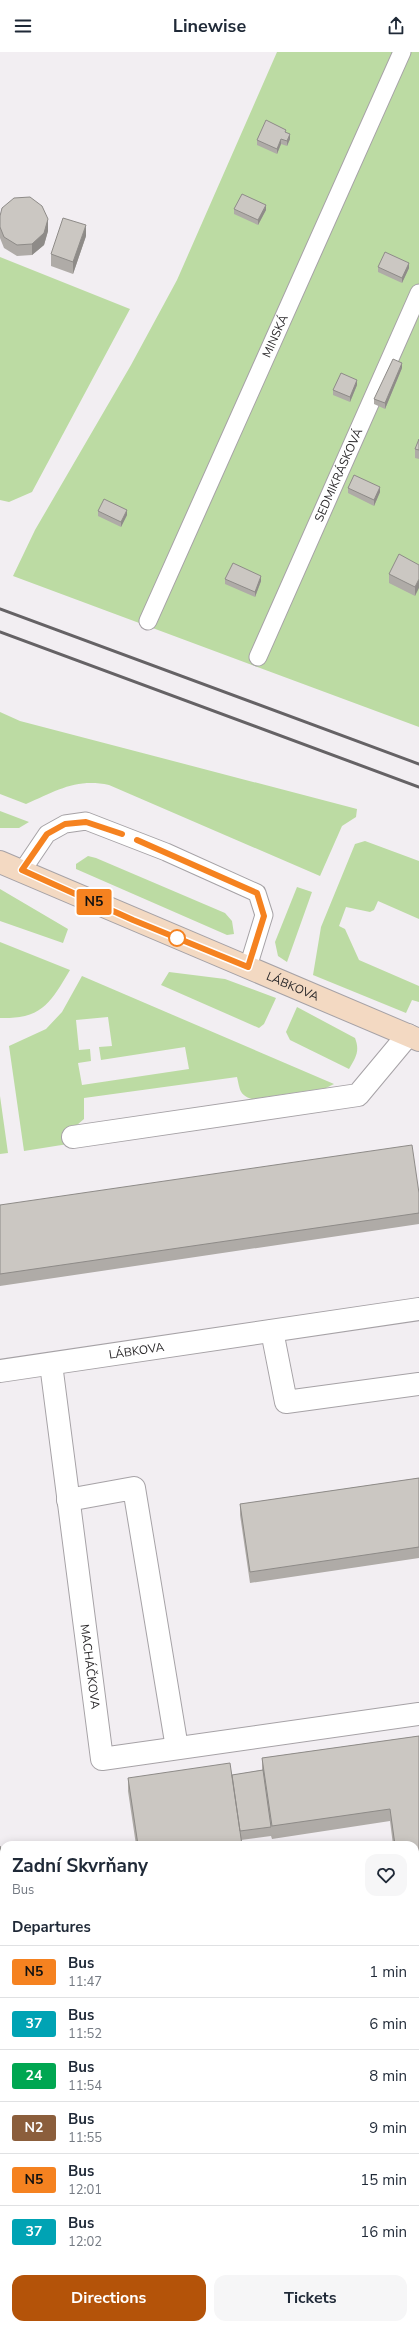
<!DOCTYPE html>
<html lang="en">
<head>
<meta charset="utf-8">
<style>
	:root { --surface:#fff; --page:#f6f6f7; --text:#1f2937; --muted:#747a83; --line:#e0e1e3; --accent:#b45309 }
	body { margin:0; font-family:"Nunito Sans",sans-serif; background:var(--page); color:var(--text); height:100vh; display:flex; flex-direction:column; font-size:15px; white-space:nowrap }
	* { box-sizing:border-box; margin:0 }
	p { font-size:13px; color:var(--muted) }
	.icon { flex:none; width:22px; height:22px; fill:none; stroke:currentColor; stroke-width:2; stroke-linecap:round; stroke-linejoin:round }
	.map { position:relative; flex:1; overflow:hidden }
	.details { position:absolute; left:0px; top:1789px; width:419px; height:488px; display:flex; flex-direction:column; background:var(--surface); border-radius:12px 12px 0 0; box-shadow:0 2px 10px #0003 }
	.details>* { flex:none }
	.badge { padding:0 8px; border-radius:3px; font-size:14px; line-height:26px }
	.map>.badge { position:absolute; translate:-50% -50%; box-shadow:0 0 0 2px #fff }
	h2 { padding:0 12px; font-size:15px; line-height:36px }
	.round { display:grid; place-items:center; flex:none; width:42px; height:42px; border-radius:12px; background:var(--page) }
	.head { display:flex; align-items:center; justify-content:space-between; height:68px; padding:0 12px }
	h1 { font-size:19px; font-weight:700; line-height:30px }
	.cta { display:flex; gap:8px; margin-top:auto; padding:8px 12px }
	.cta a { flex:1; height:46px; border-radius:12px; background:var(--accent); color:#fff; font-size:16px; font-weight:700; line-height:46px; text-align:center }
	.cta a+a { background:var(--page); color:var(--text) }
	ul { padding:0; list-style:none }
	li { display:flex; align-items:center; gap:12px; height:52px; padding:0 12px; border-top:1px solid var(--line) }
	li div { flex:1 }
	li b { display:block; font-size:15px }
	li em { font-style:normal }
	li .badge { min-width:44px; font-weight:700; text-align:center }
	header { display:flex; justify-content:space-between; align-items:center; height:52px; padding:0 12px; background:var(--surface); font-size:18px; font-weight:700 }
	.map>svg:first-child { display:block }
</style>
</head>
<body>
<header><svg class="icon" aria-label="menu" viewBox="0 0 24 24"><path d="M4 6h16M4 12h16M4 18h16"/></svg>Linewise<svg class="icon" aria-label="share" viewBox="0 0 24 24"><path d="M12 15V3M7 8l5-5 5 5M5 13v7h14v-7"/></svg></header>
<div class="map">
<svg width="419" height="2277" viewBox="0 0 419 2277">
	<rect width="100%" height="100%" fill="#f2eef2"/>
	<path fill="#bcdba3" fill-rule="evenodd" d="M 277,0 L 419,0 L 419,675 L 13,524 L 35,478 L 131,313 L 177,228 Z
		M 0,205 L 130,257 L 32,440 L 9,450 L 0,448 Z
		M 0,660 L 20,669 L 357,757 L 356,765 L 342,774 L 320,824 L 109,733 C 76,726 56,739 26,752 L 0,742 Z
		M 0,759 L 29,770 L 19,776 L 0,776 Z
		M 365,789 L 419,809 L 419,867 L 378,849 L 374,858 L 370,860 L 346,855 L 339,874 L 345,877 L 359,908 L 419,934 L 419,950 L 412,948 L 406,961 L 313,923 L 321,875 L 355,792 Z
		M 88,804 L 96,806 L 225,861 L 232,869 L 234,882 L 227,883 L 76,817 L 76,812 Z
		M 297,835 L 312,840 L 287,910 L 278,904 L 275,890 Z
		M 0,837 L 68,877 L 63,891 L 0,869 Z
		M 0,890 L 70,918 C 50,951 43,967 0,966 Z
		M 169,920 L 225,927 L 276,946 L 264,972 L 259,976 L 161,933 Z
		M 82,924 L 334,1032 L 326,1036 L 252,1047 C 239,1043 240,1037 237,1025 L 84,1046 L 84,1067 L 77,1073 L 67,1075 L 68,1092 L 24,1099 L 9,994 L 46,977 L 62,960 ZM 108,965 L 112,994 L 99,995 L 101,1008 L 185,995 L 189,1017 L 82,1033 L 78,1011 L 91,1009 L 90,997 L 79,998 L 76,968 Z
		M 297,955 L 355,986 C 360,999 356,1005 349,1017 L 290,988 L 286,980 Z
		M 0,1044 L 8,1101 L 0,1102 Z"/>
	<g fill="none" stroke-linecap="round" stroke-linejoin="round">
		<defs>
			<g id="lane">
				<path id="s1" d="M 148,569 L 402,0"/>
				<path id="s2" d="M 258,605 L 419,241"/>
				<path d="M 22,819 L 47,782 L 65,772 L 86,769 L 166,800 L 257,841 L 264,863 L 248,915"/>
			</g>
			<g id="street">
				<path d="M 73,1085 L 358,1043 L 408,983"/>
				<path d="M 272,1279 L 286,1350 L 419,1332"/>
				<path id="s3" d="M 51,1312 L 102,1707 L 419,1662"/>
				<path id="s4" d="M 0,1319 L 419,1257"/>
				<path d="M 68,1448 L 134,1436 L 177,1696"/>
				<path d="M 0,2072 L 4,2076"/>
				<path d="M 215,2273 L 220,2277"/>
			</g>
			<g id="secondary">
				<path id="s5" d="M 0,810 L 419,988"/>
			</g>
		</defs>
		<use href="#lane" stroke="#a6a2a6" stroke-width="19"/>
		<use href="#street" stroke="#a6a2a6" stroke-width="24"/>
		<use href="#secondary" stroke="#a6a2a6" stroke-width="24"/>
		<use href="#lane" stroke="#fff" stroke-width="17"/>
		<use href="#street" stroke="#fff" stroke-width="22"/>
		<use href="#secondary" stroke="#f3d9c2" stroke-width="22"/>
		<path stroke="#656265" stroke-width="3" d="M 0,557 L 419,712
			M 0,580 L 419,735"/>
	</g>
	<path fill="#afaba7" d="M 286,80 L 290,87 L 287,94 L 281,92 L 277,102 L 257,93 L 257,88 Z
		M 234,157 L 266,158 L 258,173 L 234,162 Z
		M 0,164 L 48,179 L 44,193 L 32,203 L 17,204 L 4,196 L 0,186 Z
		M 86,184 L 73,222 L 51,214 L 51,202 Z
		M 378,215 L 409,216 L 402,231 L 378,220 Z
		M 402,316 L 385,357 L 374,352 L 374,347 Z
		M 357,333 L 350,350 L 333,343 L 333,338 Z
		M 419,387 L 419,407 L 415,406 L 415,397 Z
		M 348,436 L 380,440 L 374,454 L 348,441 Z
		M 98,459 L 127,463 L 121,475 L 98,464 Z
		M 419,513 L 415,544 L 389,531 L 389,522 Z
		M 225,527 L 261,529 L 255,545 L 225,532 Z
		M 419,1141 L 419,1172 L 0,1234 L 0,1153 Z
		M 419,1426 L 419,1506 L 250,1531 L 240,1463 L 240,1452 Z
		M 419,1684 L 419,1828 L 415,1829 L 415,1793 L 393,1793 L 390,1769 L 272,1787 L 271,1784 L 241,1788 L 242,1793 L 136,1793 L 128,1739 L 128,1726 L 232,1723 L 262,1718 L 262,1706 Z
		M 0,1794 L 4,1821 L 4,1882 L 0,1882 Z
		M 0,1882 L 3,1901 L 3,1914 L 0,1914 Z
		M 419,2196 L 419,2247 L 415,2247 L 415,2197 Z"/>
	<path fill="#8e8b88" d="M 290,82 L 290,87 L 287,94 L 287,89 Z
		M 281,87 L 281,92 L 277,102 L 277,97 Z
		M 266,153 L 266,158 L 258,173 L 258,168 Z
		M 48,167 L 48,179 L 44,193 L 32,203 L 32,192 Z
		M 86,173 L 86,184 L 73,222 L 73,210 Z
		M 409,211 L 409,216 L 402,231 L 402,226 Z
		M 402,311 L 402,316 L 385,357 L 385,351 Z
		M 357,328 L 357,333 L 350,350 L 350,345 Z
		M 380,435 L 380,440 L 374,454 L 374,448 Z
		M 127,458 L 127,463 L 121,475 L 121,470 Z
		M 261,524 L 261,529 L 255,545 L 255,540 Z
		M 419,527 L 419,536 L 415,544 L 415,535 Z"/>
	<path fill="#cbc7c2" stroke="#8e8b88" d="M 266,68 L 286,78 L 285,80 L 290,82 L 287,89 L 281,87 L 277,97 L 257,88 Z
		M 242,142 L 266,153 L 258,168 L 234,157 Z
		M 30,145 L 42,154 L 48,167 L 44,181 L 32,192 L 17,193 L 4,185 L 0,175 L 0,164 L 2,156 L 14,146 Z
		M 63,166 L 86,173 L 73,210 L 51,202 Z
		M 385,200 L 409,211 L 402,226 L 378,215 Z
		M 393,307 L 402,311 L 385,351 L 374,347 Z
		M 341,321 L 357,328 L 350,345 L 333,338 Z
		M 419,387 L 419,398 L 415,397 Z
		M 354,423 L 380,435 L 374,448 L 348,436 Z
		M 104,447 L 127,458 L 121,470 L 98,459 Z
		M 399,502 L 419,513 L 419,527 L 415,535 L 389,522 Z
		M 233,511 L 261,524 L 255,540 L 225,527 Z
		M 412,1093 L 419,1141 L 419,1161 L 0,1222 L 0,1153 Z
		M 419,1426 L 419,1495 L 250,1520 L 240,1452 Z
		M 419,1684 L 419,1816 L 415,1816 L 415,1793 L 395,1793 L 390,1757 L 272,1774 L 262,1706 Z
		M 230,1711 L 242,1793 L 138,1793 L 128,1726 Z
		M 263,1718 L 271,1775 L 240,1779 L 232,1723 Z
		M 0,1794 L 4,1821 L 4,1868 L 0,1869 Z
		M 0,1882 L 3,1901 L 0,1901 Z
		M 419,2196 L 419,2234 L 415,2235 L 415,2197 Z"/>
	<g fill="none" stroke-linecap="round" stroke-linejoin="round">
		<defs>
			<path id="line" d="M 122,782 L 86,770 L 65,772 L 47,782 L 22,818 L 133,868 L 248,915 L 264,864 L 257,841 L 137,788"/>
		</defs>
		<use href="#line" stroke="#fff" stroke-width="9"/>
		<use href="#line" stroke="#f58220" stroke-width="6"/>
	</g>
	<circle fill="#fff" stroke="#f58220" stroke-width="2" cx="177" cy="886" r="8"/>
	<g text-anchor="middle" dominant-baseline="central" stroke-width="4" stroke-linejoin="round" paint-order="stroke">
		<g font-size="12" fill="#2c2a2c" stroke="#fffbff">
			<text stroke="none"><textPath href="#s1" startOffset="312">MINSKÁ</textPath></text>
			<text stroke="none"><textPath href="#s2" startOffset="199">SEDMIKRÁSKOVÁ</textPath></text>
			<text stroke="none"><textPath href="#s5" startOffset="318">LÁBKOVA</textPath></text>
			<text stroke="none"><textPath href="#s4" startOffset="138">LÁBKOVA</textPath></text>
			<text stroke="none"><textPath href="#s3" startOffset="305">MACHÁČKOVA</textPath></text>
		</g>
	</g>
</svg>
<b class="badge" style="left:94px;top:850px;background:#f58220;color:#111">N5</b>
<section class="details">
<div class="head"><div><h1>Zadní Skvrňany</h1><p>Bus</p></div><a class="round"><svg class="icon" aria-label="heart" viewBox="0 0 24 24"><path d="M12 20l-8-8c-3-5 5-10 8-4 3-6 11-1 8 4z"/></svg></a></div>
<h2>Departures</h2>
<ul>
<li><span class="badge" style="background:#f58220;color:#111">N5</span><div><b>Bus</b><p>11:47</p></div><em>1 min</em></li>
<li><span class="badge" style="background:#00a3b4;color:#fff">37</span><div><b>Bus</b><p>11:52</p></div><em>6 min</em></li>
<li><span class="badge" style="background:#00a651;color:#fff">24</span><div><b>Bus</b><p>11:54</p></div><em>8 min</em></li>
<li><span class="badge" style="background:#8b5e3c;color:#fff">N2</span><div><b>Bus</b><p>11:55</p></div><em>9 min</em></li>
<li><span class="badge" style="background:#f58220;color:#111">N5</span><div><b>Bus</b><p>12:01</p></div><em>15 min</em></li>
<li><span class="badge" style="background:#00a3b4;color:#fff">37</span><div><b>Bus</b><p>12:02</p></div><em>16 min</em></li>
</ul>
<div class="cta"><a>Directions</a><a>Tickets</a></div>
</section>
</div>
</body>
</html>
